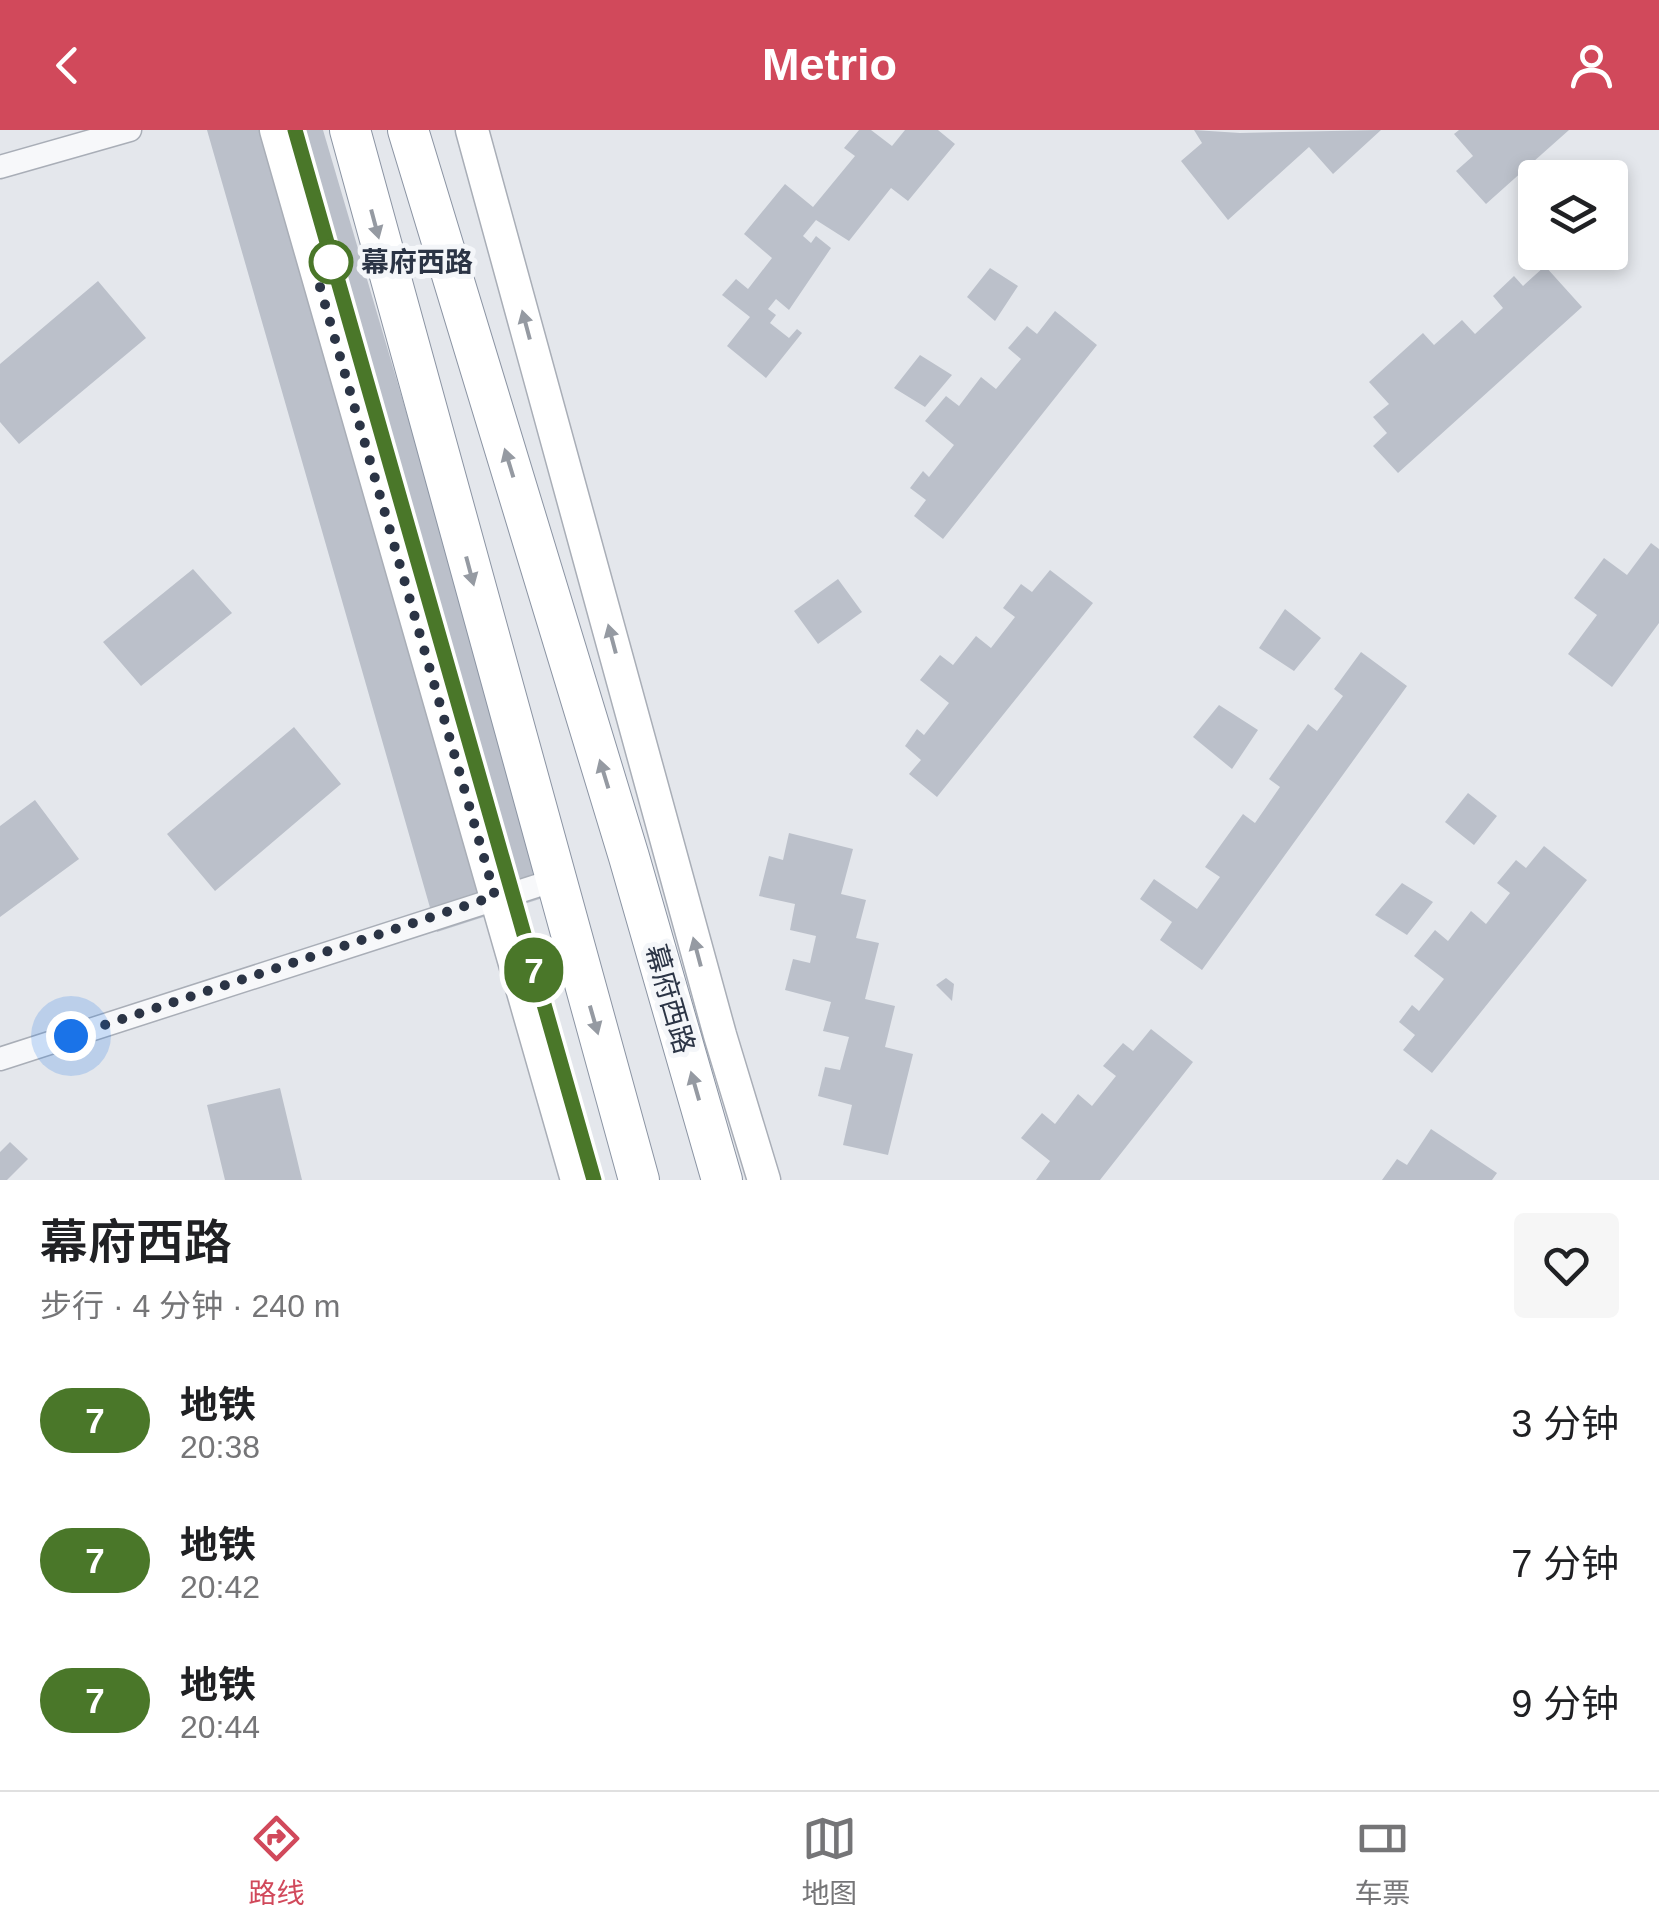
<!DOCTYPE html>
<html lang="zh">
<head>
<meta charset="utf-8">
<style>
	:root { --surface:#fff; --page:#f6f6f6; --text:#202124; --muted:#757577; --line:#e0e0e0; --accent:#d1495b }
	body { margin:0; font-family:Helvetica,"Noto Sans SC",sans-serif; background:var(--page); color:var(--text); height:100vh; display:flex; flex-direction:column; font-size:38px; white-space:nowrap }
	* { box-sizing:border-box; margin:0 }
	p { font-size:32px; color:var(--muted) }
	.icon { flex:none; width:55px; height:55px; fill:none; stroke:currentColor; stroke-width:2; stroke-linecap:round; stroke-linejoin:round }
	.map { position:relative; height:1050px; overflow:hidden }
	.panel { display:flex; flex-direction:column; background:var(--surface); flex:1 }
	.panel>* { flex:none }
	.badge { padding:0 20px; border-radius:32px; font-size:35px; line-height:65px }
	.controls { position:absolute; left:1518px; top:30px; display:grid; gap:20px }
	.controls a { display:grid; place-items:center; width:110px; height:110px; border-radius:10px; background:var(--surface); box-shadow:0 5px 15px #0003; font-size:50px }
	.you { position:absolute; width:50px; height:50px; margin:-25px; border:8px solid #fff; border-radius:50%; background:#1a73e8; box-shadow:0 0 0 15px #1a73e833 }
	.map>.badge { position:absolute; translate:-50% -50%; box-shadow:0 0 0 5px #fff }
	.round { display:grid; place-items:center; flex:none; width:105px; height:105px; border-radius:10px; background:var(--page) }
	.overview { display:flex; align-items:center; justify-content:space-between; height:170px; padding:0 40px }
	h1 { font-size:48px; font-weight:600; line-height:75px }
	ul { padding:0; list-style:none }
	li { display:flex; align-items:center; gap:30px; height:140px; padding:0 40px }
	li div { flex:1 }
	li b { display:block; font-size:38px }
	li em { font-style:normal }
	li .badge { min-width:110px; font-weight:700; text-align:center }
	header { display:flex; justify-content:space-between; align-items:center; height:130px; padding:0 40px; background:var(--accent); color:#fff; font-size:45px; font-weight:600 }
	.tab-bar { display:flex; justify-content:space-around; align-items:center; height:140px; border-top:2px solid var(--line); background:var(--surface); font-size:28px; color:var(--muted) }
	.tab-bar a { display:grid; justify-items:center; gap:5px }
	.tab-bar .on { color:var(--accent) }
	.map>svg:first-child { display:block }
</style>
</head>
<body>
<header><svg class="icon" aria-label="back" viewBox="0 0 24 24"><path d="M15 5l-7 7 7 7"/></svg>Metrio<svg class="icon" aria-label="person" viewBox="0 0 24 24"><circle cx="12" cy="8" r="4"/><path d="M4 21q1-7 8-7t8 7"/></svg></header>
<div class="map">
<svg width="1659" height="1050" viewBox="0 0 1659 1050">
	<rect width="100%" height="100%" fill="#e4e7ec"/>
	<path fill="#bbc0ca" d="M 207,0 L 323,0 L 549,766 L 437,802 Z
		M 859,0 L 871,0 L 892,16 L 905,0 L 938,0 L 955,14 L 908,71 L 891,58 L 849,111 L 816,90 L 803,106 L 811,113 L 816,106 L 831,118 L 789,180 L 776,169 L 768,179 L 776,185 L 770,193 L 789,208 L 797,199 L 802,203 L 766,248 L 727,216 L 750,187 L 722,165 L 736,149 L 748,159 L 772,128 L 744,104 L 785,54 L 813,77 L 855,26 L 844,18 Z
		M 1194,0 L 1240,3 L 1381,0 L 1333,44 L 1309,17 L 1228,90 L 1181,31 L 1202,13 Z
		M 1459,0 L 1569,0 L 1486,74 L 1456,41 L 1473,26 L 1454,4 Z
		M 1545,136 L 1582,177 L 1398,343 L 1373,316 L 1387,303 L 1373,287 L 1389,274 L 1369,252 L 1423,203 L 1434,215 L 1462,190 L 1475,204 L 1503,178 L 1493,166 L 1514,146 L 1523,156 Z
		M 990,138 L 1018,156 L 995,191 L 967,167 Z
		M 98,151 L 146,208 L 19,314 L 0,292 L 0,234 Z
		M 1055,181 L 1097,215 L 943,409 L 914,386 L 926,370 L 910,358 L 923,341 L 929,347 L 954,315 L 925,291 L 946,266 L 959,276 L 981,247 L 996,259 L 1021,229 L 1008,218 L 1027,196 L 1037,204 Z
		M 920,225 L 952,245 L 925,277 L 894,258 Z
		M 1651,413 L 1659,419 L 1659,493 L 1612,557 L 1568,524 L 1597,485 L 1574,468 L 1604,428 L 1627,445 Z
		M 193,439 L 232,483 L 141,556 L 103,512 Z
		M 1050,440 L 1093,473 L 937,667 L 909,644 L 921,630 L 905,616 L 917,599 L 924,605 L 949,573 L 920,550 L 940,525 L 953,535 L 976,506 L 991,518 L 1015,487 L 1003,478 L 1021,454 L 1032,462 Z
		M 838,449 L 862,482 L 818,514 L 794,481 Z
		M 1285,479 L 1321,508 L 1294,541 L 1259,518 Z
		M 1361,522 L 1407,556 L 1202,840 L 1160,810 L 1172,792 L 1140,769 L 1154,749 L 1197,779 L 1220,747 L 1205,737 L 1243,684 L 1255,693 L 1280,657 L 1269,649 L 1308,594 L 1317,601 L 1343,566 L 1334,559 Z
		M 1219,575 L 1258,600 L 1232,639 L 1193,607 Z
		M 294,597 L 341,654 L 215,761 L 167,704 Z
		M 1468,663 L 1497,686 L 1474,715 L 1445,692 Z
		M 35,670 L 79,729 L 0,787 L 0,696 Z
		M 789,703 L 853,719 L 841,764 L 866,770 L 856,808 L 879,813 L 865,869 L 895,876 L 885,917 L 913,924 L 888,1025 L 843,1015 L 852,975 L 818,966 L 825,937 L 840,940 L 849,907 L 823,901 L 831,872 L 785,860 L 793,829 L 810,833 L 816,806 L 790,800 L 795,774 L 759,766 L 769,726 L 783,730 Z
		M 1544,716 L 1587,750 L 1432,943 L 1403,920 L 1415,905 L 1399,892 L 1412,875 L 1419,881 L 1444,849 L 1414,826 L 1435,800 L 1448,811 L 1471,781 L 1486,794 L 1510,763 L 1497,753 L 1516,730 L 1526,738 Z
		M 1402,753 L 1433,772 L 1407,805 L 1375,785 Z
		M 946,848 L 954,854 L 952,871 L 936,855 Z
		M 1151,899 L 1193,932 L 1100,1050 L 1036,1050 L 1050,1031 L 1021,1008 L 1042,983 L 1055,994 L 1078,964 L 1092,976 L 1116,946 L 1103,936 L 1123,913 L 1133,921 Z
		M 280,958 L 302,1050 L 225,1050 L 207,975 Z
		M 1431,999 L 1497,1043 L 1492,1050 L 1382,1050 L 1397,1029 L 1407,1035 Z
		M 10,1012 L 28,1029 L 7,1050 L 0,1050 L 0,1022 Z"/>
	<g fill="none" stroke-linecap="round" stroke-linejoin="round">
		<defs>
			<path id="minor" d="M 0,37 L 130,0
				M 0,929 L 555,750"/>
			<path id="secondary" d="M 276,0 L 577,1050
				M 472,0 L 720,905 L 764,1050"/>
			<path id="trunk" d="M 350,0 L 639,1050
				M 408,0 L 629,727 L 722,1050"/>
		</defs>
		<use href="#minor" stroke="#a9aeb7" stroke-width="25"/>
		<use href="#secondary" stroke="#a9aeb7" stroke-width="35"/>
		<use href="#trunk" stroke="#8b94a3" stroke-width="42"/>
		<use href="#minor" stroke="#f7f8fa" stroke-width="22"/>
		<use href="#secondary" stroke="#fff" stroke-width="32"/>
		<use href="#trunk" stroke="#fff" stroke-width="40"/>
	</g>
	<defs><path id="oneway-solid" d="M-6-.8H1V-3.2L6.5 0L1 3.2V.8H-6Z" transform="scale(2.5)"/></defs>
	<g fill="#959aa2">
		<use href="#oneway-solid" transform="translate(375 94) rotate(75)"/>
		<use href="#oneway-solid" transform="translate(526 195) rotate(-105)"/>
		<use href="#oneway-solid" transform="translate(509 333) rotate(-107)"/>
		<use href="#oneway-solid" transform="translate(470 441) rotate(75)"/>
		<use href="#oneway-solid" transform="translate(612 509) rotate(-105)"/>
		<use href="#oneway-solid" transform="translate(604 644) rotate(-107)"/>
		<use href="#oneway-solid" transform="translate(697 822) rotate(-105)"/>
		<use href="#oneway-solid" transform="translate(594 890) rotate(74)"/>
		<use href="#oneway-solid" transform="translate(695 956) rotate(-106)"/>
	</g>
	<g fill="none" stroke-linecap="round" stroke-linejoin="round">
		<defs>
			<path id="line" d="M 295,0 L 594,1050"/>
		</defs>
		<use href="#line" stroke="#fff" stroke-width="22"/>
		<use href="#line" stroke="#4a7729" stroke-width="15"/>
		<path stroke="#2b3445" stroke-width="10" stroke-dasharray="0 18" d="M 71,906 L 495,766 L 318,150 L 331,132"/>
	</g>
	<circle fill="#fff" stroke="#4a7729" stroke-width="5" cx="331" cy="132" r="20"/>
	<g text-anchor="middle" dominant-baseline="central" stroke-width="10" stroke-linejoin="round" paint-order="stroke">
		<g font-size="28" font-weight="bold" fill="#2b3445" stroke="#f4f6f9" text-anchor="start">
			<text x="361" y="132">幕府西路</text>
		</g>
		<g font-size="28" fill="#2b3445" stroke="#f4f6f9">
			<text transform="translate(670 869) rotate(74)">幕府西路</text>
		</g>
	</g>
</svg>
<div class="controls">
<a><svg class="icon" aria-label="layers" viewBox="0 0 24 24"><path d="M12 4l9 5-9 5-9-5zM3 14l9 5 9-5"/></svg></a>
</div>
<div class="you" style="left:71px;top:906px"></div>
<b class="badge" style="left:534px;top:840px;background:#4a7729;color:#fff">7</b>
</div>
<section class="panel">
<div class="overview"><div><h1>幕府西路</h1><p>步行 · 4 分钟 · 240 m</p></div><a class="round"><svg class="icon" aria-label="heart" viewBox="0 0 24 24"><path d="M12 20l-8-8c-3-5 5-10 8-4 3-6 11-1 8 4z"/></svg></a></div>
<ul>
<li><span class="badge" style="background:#4a7729;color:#fff">7</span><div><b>地铁</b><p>20:38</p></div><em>3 分钟</em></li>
<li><span class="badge" style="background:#4a7729;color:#fff">7</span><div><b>地铁</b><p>20:42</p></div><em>7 分钟</em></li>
<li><span class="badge" style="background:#4a7729;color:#fff">7</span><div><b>地铁</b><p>20:44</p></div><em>9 分钟</em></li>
</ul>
</section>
<nav class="tab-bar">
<a class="on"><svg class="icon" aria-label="directions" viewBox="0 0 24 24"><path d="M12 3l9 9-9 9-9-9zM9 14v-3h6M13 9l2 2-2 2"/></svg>路线</a>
<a><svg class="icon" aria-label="map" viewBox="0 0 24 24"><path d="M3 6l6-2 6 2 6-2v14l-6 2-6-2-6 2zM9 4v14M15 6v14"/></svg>地图</a>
<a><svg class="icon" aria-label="tickets" viewBox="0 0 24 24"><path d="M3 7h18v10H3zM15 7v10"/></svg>车票</a>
</nav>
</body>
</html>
